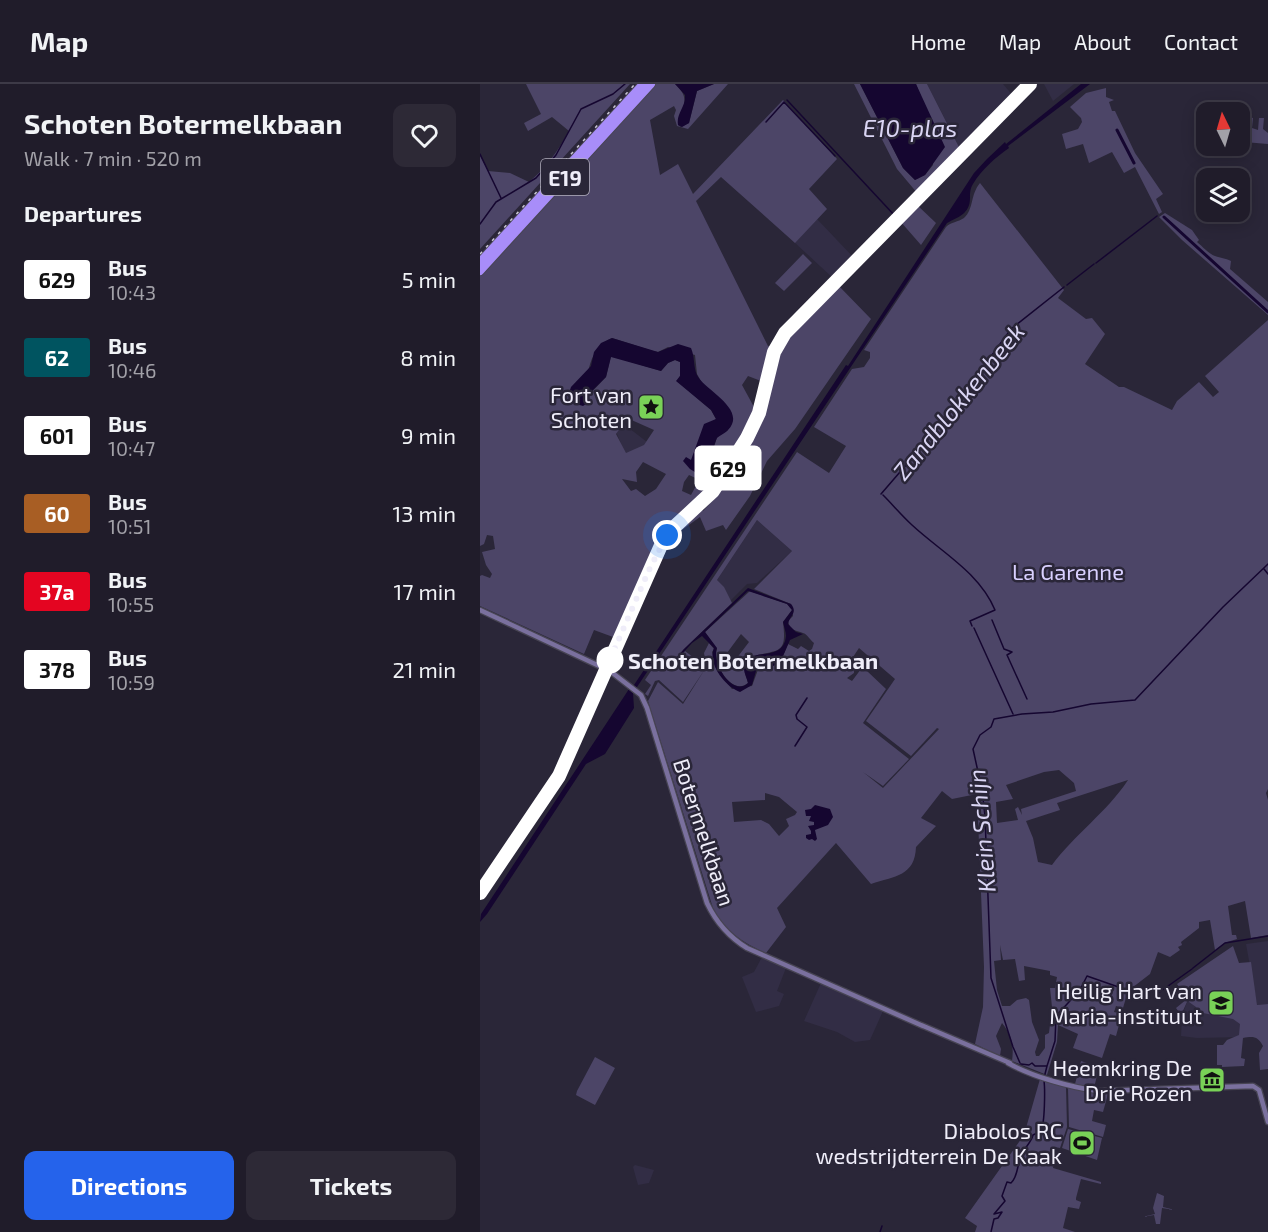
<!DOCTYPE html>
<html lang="en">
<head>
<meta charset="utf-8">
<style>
	:root { --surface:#201c2a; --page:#2d2936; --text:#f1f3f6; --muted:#a2a1a8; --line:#3d3a47; --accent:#2563eb }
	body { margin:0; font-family:"Exo 2",sans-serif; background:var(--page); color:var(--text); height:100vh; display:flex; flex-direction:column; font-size:22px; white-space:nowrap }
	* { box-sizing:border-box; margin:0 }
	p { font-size:20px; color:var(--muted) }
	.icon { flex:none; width:33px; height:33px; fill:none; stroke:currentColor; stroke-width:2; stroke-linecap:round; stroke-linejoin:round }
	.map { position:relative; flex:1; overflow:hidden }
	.sheet { display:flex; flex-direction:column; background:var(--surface); width:480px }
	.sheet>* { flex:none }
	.badge { padding:0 12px; border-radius:4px; font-size:21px; line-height:39px }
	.needle { width:39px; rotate:355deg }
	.fabs { position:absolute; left:716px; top:18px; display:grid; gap:12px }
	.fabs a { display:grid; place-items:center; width:54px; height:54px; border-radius:12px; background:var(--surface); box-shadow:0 3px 15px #0003,0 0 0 2px var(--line); font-size:30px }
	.you { position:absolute; width:30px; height:30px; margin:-15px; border:4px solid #fff; border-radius:50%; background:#1a73e8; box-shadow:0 0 0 9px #1a73e833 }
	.map>.badge { position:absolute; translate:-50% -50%; box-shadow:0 0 0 3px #fff }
	h2 { padding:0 24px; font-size:22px; line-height:54px }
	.round { display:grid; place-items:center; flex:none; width:63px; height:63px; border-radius:12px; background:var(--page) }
	.head { display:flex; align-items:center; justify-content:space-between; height:102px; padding:0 24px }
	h1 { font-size:28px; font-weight:700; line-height:45px }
	.button { display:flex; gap:12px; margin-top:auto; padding:12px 24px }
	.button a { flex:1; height:69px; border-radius:12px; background:var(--accent); color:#fff; font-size:24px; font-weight:700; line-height:69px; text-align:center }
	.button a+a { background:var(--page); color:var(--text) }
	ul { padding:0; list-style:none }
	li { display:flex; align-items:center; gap:18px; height:78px; padding:0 24px }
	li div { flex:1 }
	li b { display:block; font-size:22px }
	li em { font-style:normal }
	li .badge { min-width:66px; font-weight:700; text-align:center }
	header { display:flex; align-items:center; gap:36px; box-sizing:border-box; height:84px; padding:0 30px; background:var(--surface); border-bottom:2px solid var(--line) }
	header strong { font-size:28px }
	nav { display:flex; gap:33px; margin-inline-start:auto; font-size:21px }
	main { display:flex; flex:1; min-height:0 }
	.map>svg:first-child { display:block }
</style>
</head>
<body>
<header>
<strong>Map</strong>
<nav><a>Home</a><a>Map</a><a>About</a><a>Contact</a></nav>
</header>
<main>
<section class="sheet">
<div class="head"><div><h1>Schoten Botermelkbaan</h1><p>Walk · 7 min · 520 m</p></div><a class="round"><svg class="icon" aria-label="heart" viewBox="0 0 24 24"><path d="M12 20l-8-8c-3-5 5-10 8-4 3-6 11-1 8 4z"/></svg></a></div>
<h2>Departures</h2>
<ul>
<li><span class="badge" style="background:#fff;color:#111">629</span><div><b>Bus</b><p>10:43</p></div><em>5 min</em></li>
<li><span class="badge" style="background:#005460;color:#fff">62</span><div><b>Bus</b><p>10:46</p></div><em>8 min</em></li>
<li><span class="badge" style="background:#fff;color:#111">601</span><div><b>Bus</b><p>10:47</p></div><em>9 min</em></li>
<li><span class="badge" style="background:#a85e24;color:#fff">60</span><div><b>Bus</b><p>10:51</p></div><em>13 min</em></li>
<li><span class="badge" style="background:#e40521;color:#fff">37a</span><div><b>Bus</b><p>10:55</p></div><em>17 min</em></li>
<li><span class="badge" style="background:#fff;color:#111">378</span><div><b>Bus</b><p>10:59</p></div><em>21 min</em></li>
</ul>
<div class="button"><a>Directions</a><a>Tickets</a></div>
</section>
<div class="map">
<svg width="788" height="1148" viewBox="0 0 788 1148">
	<rect width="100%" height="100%" fill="#2a2638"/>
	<path fill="#322d45" d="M 447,0 L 523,0 L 534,13 L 481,67 Z
		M 564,0 L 594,0 L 573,17 Z
		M 337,135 L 375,175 L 354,195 L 313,157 Z
		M 145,341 L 167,358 L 165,362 L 145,370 L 135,345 Z
		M 277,436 L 312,467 L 277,499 L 267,500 L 249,518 L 237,496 Z
		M 788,857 L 788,920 L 777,921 L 766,860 Z
		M 282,873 L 306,884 L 297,907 L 304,910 L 299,922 L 276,928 L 262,893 L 274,888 Z
		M 748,880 L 763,953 L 717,954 L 701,952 L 702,931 L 712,906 Z
		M 341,899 L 403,927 L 390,956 L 375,958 L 357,948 L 324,937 Z
		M 155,1081 L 174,1086 L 169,1099 L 158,1101 L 153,1083 Z"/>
	<path fill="#4c4567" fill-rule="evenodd" d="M 46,0 L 150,0 L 0,165 L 0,72 L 8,87 L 30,89 L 49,98 C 66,84 78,67 89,47 L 72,33 L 48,47 L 44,39 L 61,30 Z
		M 174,0 L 195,0 C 211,14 203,23 198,41 L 201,43 L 209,39 L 217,7 L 234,0 L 248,0 L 208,45 L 197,42 L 194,32 L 196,26 L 194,22 L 170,36 L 180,91 L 198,80 L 213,110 L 303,16 L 357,75 L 329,105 L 347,125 L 315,159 L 241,93 L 216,117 L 288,262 L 299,263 L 309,248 L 357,200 L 391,235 L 315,345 L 287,377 L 270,412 L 246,446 L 243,441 L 226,447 L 220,433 L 192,453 L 157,531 L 139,565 L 130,561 L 133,553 L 114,546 L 104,570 L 0,522 L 0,492 L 2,491 L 10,494 L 12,490 L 6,481 L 2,468 L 15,465 L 13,452 L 7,451 L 4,460 L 0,462 L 0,190 ZM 132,254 L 173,267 L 178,268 L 188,263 L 215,271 L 217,290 L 248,346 L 237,353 L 229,380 L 204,376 L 211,377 L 232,338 L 236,335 L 231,326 L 197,297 L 200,292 L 200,278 L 195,276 L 188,279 L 181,287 L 131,272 L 126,293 L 105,315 C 107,292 108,264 132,254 ZM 268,292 L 281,297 L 281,307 L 274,323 L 262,301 ZM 147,334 L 174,346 L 164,361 L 146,369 L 136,350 ZM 243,369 L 254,371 L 233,403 L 236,413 L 223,427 L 216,419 L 225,410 L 223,404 L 217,400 L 211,411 L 202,407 L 204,398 L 209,391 L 224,398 ZM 163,378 L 186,390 L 176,405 L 165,412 L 156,405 L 151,407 L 142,395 L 157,398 L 156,388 Z
		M 374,0 L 380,0 L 423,84 L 435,96 L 445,91 L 453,81 L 440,10 L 436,0 L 447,0 L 481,67 L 438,110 L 417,85 Z
		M 626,4 L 626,13 L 634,16 L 629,18 L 632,27 L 635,27 L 655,69 L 683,110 L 676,115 L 682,128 L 679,130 L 655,83 L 644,89 L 632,68 L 609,79 L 603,60 L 586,65 L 582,50 L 598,45 L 602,38 L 601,34 L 590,23 L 606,9 Z
		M 768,33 L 773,34 L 772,44 L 778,46 L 779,34 L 784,34 L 783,45 L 788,49 L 788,60 L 764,58 Z
		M 500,99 L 584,206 L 578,214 L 606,235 L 612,234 L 625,250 L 605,280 L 639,303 L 644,303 L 692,326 L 697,317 L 719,298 L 733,313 L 739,308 L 725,292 L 788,236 L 788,705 L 786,709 L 788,716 L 788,851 L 771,854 L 765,817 L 748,822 L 752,851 L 756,851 L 757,855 L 744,859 L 735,866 L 730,836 L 719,838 L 719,844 L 701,858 L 702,861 L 698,863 L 700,866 L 690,873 L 678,868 L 670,890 L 648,907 L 643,924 L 636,922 L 634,928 L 642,930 L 636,952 L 630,950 L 622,974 L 593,964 L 598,950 L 578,941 L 577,958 L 567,991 L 532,977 C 534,962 532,951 522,939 L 516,952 L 521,965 L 520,972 L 495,960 L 503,923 L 504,883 L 497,710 L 472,715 L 462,707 L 441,734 L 456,742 L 436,763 C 435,792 415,792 391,800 L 356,759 L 297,824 L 306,843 L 286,869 C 263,859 245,847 233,824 L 168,617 L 178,598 L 203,620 L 225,585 L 203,618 L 179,596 L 175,597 L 168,612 L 165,610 L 171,601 L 165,596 L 317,368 L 349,389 L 366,362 L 334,343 L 372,285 L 384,283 L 390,274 L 390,268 L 384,266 L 466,143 C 471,138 478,138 484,134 C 494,125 490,111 500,99 ZM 277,436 L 312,467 L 274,505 L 311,520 L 313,532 L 308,537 C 310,547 315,546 323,549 C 327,550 330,556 334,559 L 332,565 L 329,567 L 321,562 L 318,565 L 308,560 L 300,579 C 291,583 284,578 275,581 L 279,583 L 272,602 L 252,605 L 238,588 L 232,568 L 234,565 L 229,559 L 224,569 L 226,583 L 205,567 L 194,579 L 191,581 L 204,565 L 252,519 L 244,503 L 237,496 ZM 379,564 L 415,595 L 386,637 L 431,672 L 457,644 L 459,645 L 403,704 L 383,688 L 403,702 L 429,675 L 383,639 L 406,605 L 387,587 L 381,585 L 372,597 L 367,594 L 374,589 L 373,573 ZM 579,686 L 594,699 L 596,707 L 541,725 L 542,731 L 538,723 L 535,725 L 538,736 L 517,739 L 516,718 L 533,715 L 526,701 L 564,688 ZM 648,696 C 627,728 595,750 572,781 L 558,778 L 553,754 L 546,737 L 580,726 L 577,719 ZM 285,709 L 299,713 L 317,728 L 315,731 L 306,735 L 309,742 L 299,752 L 289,740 L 281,736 L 254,738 L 252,718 L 285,716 ZM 520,861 L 523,876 L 535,875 L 539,897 L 545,896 L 544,882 L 570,887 L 570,891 L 577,893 L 575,904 L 570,904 L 572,923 L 569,949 L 565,951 L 565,964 L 559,972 L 556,972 L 555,968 L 559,956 L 552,938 L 549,916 L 546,914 L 537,916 L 530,922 L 522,922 L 517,906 L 514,877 L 521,876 Z
		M 436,120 L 456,139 L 441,161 L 420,137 Z
		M 685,129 L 712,146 L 719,156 L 717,158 C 722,162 729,170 735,172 C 741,174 745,174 751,177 L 750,185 L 788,218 L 788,231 L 702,156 L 679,133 Z
		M 323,170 L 332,179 L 304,207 L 295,199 Z
		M 270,507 L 307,520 L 312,526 L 303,538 C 307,570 300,566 272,572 L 265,589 L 268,599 C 252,613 232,579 237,565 L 225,548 ZM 261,550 L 269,558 L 250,583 L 241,577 Z
		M 753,862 L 759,879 L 771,878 L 777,921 L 788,920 L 788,985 L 780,986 L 779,969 L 783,962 C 778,952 773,952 763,954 L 761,974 L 765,975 L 764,982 L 742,983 L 742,981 L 737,981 L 737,961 L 743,961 L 747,956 L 759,951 L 760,940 L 753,935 L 718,928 L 716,923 L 709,918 L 714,908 L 712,907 L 701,931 L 696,924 L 707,915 L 697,900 Z
		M 115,973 L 135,984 L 115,1021 L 96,1011 L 97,1007 Z
		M 601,977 L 619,983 L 614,1004 L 595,1000 Z
		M 560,995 L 586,1003 L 587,1043 L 580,1064 L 575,1063 L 573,1084 L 621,1098 L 621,1100 L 601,1095 L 596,1114 L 596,1116 L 601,1118 L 599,1125 L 588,1123 L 583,1144 L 595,1148 L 495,1148 L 497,1142 L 485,1134 L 544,1051 Z
		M 588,1004 L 608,1008 L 628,1010 L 623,1028 L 614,1026 L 612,1037 L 626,1041 L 623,1053 L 589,1043 Z
		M 588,1045 L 622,1054 L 617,1076 L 582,1064 Z
		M 677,1109 L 684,1112 L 683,1123 L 695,1126 L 682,1124 L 680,1140 L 676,1140 L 674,1131 L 662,1133 L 675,1130 L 673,1124 Z"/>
	<path fill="#150630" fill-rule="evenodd" d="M 195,0 L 234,0 L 217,7 L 209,39 L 202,43 L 198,41 C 196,29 206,23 205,11 Z
		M 380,0 L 436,0 L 465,63 L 445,91 L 435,96 L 423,84 Z
		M 601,0 L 610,0 L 528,62 L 529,64 C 515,74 502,85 493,100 C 490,105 490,109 490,114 C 490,130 478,133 467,139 L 153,609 L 154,624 L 125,670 L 106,680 L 7,830 L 0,838 L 1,830 L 149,605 L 154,601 L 366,281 L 368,282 L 494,89 L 507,75 L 525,58 L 526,60 Z
		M 132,254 L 178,268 L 198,260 L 211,264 C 215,273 213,282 217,291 C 224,306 268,325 248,346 C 246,349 240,351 237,354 C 231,367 232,382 218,390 L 210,385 L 203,377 L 206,373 L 211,376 L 224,340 L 236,335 L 231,326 L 196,297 L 200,292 L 200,278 L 195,276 L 188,279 L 181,287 L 131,273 L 126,293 L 105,314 L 109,318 L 103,322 L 93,319 L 88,312 L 91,303 L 111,282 L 114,268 L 121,259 Z
		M 268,504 L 311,520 C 318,529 310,531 308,540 L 316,548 L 323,550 L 310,556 L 300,579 L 293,582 L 276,580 L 275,583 L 280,584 L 276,587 L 272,601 L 260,608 C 246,603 227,580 234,564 L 222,552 L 212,559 L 194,579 L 190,581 L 204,565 ZM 268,507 L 307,520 L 312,526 L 303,538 C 304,543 306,548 306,552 C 303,581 265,560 264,585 C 264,589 267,594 268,599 C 252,614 231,577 237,564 L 225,548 Z
		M 335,721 L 350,725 L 353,733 L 348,741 L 335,746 L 337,755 L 335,757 L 332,755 L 329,756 L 326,754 L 326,751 L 331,750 L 331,747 L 328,742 L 334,741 L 334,738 L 329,737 L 331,732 L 326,732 L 325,726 L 331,725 Z"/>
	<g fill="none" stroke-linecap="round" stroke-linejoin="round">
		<path stroke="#150630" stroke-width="1.5" d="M 307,16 L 416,133
			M 286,38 L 304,18 L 355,72
			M 0,70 L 21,114
			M 0,140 L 16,118 L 56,94 L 76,71 L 101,25 L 133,10 L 145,0
			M 616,179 L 677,132
			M 587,201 L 614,180
			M 401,410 L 464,337 L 531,245 L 584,203
			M 403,411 C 413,421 422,432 432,441 C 461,468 499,488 515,526 L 490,537 L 492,542
			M 784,485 L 788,490
			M 512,536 L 524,565 L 532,568 L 527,571 L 547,615
			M 494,544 L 533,630
			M 315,662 L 327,643 L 317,635 L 316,631 L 327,614
			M 713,884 L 745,859 L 788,852
			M 649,907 L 650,907
			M 652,908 L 668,914
			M 674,912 L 712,885
			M 540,979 L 533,963 L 511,894 L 505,732 L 502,706 L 493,665 L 500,651 L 511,643 L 514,635 L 542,630 L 573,628 L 611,620 L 655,616 L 743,523 L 788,480
			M 541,980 L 549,981 L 552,979 L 555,982 L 567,982 L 565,990
			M 567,982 L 575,957 L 576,932 L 600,906 L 607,892 L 647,906
			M 400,1148 L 402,1142
			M 511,1148 L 514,1135 L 518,1134 L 522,1128 L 514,1130 L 525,1117 L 522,1112 L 527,1098 L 531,1099 C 538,1093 537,1081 541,1072 C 544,1064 551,1059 553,1051 C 555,1050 559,1048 561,1046 C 565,1040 565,1004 564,997"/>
		<path stroke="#150630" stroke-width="3" d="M 637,46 L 654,79
			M 684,133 L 788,228"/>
		<defs>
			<path id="secondary" d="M 0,526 L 130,587 L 161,611 L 167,624 L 227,819 C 236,838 249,853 267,864 L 443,942
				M 0,809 L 79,692 L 182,459 C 194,441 212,429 227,414 C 244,396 261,366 272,345 C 288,312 285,275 308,246 L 550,0
				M 441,941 L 530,979
				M 528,979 C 553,993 590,1003 618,1007 L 773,1002 L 779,1006 L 788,1038"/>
			<path id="highway" d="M 0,178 L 163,0
				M 0,187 L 171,0"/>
		</defs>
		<use href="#secondary" stroke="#474453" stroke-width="7"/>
		<use href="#highway" stroke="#474453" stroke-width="10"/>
		<use href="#secondary" stroke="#7a709e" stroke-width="4.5"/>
		<use href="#highway" stroke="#a88df9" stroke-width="8"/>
		<path stroke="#c9c6d4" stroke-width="1.5" stroke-dasharray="3 6" stroke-linecap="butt" d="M 0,170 L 155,0"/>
	</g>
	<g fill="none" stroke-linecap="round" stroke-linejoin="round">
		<defs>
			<path id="line" d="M 0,809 L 79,692 L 182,459 L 190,447 L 233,407 L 267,354 L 279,329 L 294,268 L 305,249 L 317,237 L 550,0"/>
		</defs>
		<use href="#line" stroke="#fff" stroke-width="14"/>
		<use href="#line" stroke="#fff" stroke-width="9"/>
		<path stroke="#efedf9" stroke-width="6" stroke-dasharray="0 10.8" d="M 130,576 L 128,580 L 169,486 L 187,451"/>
	</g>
	<defs>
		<symbol id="sight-square" viewBox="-11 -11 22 22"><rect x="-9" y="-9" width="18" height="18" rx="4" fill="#79d157" stroke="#2a2638"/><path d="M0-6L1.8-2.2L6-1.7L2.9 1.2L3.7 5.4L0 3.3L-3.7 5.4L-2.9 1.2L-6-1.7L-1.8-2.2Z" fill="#111"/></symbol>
		<symbol id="school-square" viewBox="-11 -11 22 22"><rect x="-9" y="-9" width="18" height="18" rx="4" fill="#79d157" stroke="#2a2638"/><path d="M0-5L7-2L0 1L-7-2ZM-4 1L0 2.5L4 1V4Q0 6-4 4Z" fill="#111"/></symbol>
		<symbol id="museum-square" viewBox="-11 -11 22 22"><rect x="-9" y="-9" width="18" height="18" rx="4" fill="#79d157" stroke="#2a2638"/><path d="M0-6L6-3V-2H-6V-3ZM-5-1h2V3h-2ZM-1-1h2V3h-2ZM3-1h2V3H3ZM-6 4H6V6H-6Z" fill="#111"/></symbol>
		<symbol id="stadium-square" viewBox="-11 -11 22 22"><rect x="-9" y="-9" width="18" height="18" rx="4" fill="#79d157" stroke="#2a2638"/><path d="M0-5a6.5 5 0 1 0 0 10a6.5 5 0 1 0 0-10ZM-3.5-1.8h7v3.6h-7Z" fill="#111"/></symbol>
	</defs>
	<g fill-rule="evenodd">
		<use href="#sight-square" x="156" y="308" width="30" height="30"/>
		<use href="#school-square" x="726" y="904" width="30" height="30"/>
		<use href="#museum-square" x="717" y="981" width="30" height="30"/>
		<use href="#stadium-square" x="587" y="1044" width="30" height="30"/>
	</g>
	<circle fill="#fff" stroke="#fff" stroke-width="3" cx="130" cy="576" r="12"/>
	<g text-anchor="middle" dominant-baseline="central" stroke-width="5" stroke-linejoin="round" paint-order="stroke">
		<rect fill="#2a2638" stroke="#b4b1bf" stroke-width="1.5" x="61" y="75" width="48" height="36" rx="4.5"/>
		<g font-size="21" font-weight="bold" fill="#efedf9">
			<text x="85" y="93">E19</text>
		</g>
		<g font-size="22" fill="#efedf9" stroke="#2a2638" text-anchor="end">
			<text x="152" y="310">Fort van<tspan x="152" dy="25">Schoten</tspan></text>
			<text x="722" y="906">Heilig Hart van<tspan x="722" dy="25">Maria-instituut</tspan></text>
			<text x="712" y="983">Heemkring De<tspan x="712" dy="25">Drie Rozen</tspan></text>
			<text x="582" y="1046">Diabolos RC<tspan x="582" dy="25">wedstrijdterrein De Kaak</tspan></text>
		</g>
		<g font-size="22" fill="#d9d0ff" stroke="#2a2638">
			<text x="588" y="487">La Garenne</text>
		</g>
		<g font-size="22" font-weight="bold" fill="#efedf9" stroke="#2a2638" text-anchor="start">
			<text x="148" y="576">Schoten Botermelkbaan</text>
		</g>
		<g font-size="22" fill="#efedf9" stroke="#2a2638">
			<text transform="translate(225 748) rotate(72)">Botermelkbaan</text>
		</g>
		<g font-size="24" font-style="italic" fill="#dad5f4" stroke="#2a2638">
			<text x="430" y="43">E10-plas</text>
			<text transform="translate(478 317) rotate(-51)">Zandblokkenbeek</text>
			<text transform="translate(501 747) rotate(-95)">Klein Schijn</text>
		</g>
	</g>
</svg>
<div class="fabs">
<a><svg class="needle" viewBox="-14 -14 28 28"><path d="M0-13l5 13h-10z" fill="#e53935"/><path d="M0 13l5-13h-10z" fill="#a2a1a8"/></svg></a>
<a><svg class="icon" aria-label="layers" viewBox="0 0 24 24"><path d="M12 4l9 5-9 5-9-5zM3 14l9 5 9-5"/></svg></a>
</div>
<div class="you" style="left:187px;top:451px"></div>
<b class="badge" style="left:248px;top:384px;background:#fff;color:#111">629</b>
</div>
</main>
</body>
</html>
